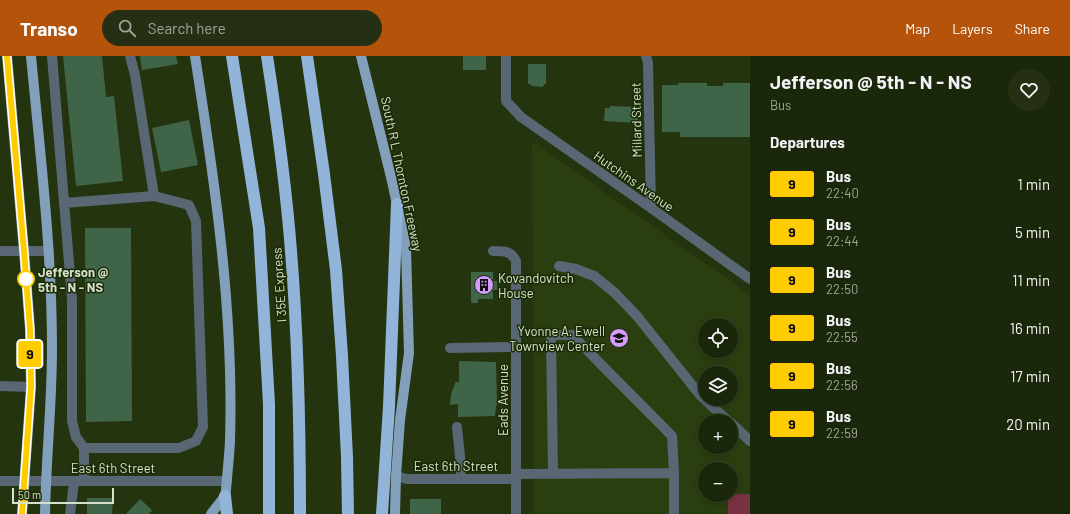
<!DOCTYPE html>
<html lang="en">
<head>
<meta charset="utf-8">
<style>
	:root { --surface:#1b270a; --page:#242f13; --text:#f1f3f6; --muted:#a0a59c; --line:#39442b; --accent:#b45309 }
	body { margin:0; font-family:Barlow,sans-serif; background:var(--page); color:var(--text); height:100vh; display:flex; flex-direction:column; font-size:15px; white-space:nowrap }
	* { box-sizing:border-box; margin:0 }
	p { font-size:13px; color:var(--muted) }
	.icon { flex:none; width:22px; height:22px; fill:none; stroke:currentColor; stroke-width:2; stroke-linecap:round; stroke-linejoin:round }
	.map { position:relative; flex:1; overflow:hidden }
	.side { display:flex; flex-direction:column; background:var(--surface); width:320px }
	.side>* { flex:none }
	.badge { padding:0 8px; border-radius:3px; font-size:14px; line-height:26px }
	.controls { position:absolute; left:698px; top:262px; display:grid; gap:8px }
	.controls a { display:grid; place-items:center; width:40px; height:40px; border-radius:50%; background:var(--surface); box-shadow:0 2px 6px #0003,0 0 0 1px var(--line); font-size:20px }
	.scale { position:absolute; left:12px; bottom:10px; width:102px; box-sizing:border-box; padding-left:4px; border:2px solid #d6e1cb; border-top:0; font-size:11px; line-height:14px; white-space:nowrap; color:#d6e1cb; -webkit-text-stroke:3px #1a2a04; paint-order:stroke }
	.map>.badge { position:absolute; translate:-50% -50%; box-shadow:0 0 0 2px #fff }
	h2 { padding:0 20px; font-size:15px; line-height:36px }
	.round { display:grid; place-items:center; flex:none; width:42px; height:42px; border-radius:21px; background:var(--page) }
	.overview { display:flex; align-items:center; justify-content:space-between; height:68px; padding:0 20px }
	h1 { font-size:19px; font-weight:700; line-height:30px }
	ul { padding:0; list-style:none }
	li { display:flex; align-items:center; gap:12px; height:48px; padding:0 20px }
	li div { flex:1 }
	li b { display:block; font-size:15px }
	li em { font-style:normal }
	li .badge { min-width:44px; font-weight:700; text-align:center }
	header { display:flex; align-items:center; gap:24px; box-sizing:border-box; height:56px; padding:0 20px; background:var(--accent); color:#fff }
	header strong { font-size:19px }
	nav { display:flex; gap:22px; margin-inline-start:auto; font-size:14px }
	.search { width:280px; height:36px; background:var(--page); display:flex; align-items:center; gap:10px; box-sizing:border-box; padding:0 14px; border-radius:22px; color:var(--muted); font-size:15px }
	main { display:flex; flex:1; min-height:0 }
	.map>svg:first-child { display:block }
</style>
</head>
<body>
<header>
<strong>Transo</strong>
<div class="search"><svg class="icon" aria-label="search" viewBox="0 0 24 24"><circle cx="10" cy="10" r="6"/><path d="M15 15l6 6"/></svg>Search here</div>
<nav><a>Map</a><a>Layers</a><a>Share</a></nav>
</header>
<main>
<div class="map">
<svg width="750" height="458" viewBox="0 0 750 458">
	<rect width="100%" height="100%" fill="#24340e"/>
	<path fill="#2a3e10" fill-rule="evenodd" d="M 532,85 L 750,239 L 750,458 L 534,458 ZM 705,269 L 731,269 L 731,295 L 705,295 ZM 705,317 L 731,317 L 731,343 L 705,343 ZM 705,365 L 731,365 L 731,391 L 705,391 ZM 705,413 L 731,413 L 731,439 L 705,439 Z"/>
	<path fill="#773241" d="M 731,438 L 750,438 L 750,458 L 728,458 L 728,439 L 731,439 Z"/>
	<path fill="#406447" d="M 63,0 L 102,0 L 106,41 L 114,40 L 123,125 L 76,130 Z
		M 140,0 L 176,0 L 178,8 L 142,14 Z
		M 463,0 L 486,0 L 486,14 L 463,14 Z
		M 528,8 L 546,8 L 546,28 L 544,28 L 543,31 L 531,30 L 531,28 L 528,28 Z
		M 678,27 L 707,27 L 707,30 L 723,30 L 723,27 L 750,27 L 750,81 L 680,81 L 680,76 L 662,76 L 662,29 L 678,29 Z
		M 610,50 L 639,51 L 638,67 L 604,65 L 605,52 L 610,52 Z
		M 189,64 L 198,109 L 161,116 L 152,72 Z
		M 85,172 L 131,172 L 132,365 L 86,366 Z
		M 471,216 L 493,216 L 493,225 L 497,225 L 497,234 L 493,234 L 493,243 L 478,243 L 478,247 L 471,247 Z
		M 459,305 L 496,306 L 497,349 L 496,349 L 495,360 L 458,361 L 458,348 L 450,349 L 451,338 L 456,325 L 459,327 Z
		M 87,442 L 113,442 L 112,458 L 87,458 Z
		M 140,443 L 152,454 L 149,458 L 126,458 Z
		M 410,443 L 441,443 L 441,458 L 410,458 Z"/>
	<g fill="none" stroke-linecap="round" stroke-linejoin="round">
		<path stroke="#596775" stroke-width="10" d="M 52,0 L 72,243 L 72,365 L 76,381 L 84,392
			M 506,0 L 506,45 L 521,61 L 651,152 L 750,223
			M 646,0 L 648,7 L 651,152
			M 64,147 L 154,140
			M 0,195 L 49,195
			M 493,195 C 505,195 511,195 516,205 L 516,458
			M 559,210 L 576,213 L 594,220 L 615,237 L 637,260 L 700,339 L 728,365
			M 450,292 L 516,291
			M 0,330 L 31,331
			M 731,367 L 750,385
			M 457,371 L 460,400 L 461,423
			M 516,418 L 674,417 L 674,458
			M 553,418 L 551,279 L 572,279 L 672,380 L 674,417
			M 396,420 L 407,423 L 516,423
			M 0,425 L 227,425
			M 84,425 L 84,392 L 179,392 L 196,385 L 203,371 L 196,165 L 189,149 L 154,140 L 135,19 L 130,0
			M 70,458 L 74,426"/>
		<path stroke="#829fbc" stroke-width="10" d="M 7,0 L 24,195 L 30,273 L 31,331 L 22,458
			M 31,0 C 40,97 52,194 52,292 C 52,348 46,403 45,458
			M 195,0 C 215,127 234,256 230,385 C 229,406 226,427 225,448
			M 361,0 L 392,125 L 406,192 L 409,297 L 400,364 L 396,420 L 395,458
			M 211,458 L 225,440"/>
		<path stroke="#92b4d8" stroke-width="12" d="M 232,0 L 259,172 L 269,348 L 269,458
			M 267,0 C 277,65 286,130 291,195 C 298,282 300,370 300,458
			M 307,0 L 324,118 L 336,214 L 342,300 L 347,401 L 348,458
			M 225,440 L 227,458
			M 382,458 L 389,351 L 397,148"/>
	</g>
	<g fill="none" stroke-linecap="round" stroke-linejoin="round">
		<defs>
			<path id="line" d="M 7,0 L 24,195 L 30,273 L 31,330 L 22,458"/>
		</defs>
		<use href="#line" stroke="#fff" stroke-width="9"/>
		<use href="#line" stroke="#fc0" stroke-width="6"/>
	</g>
	<defs>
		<symbol id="building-disc" viewBox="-11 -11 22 22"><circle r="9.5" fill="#d39cfc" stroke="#1a2a04"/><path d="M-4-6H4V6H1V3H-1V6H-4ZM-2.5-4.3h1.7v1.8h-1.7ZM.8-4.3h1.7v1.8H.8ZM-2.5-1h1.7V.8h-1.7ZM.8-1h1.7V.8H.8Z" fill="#111"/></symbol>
		<symbol id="school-disc" viewBox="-11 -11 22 22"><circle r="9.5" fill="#d39cfc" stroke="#1a2a04"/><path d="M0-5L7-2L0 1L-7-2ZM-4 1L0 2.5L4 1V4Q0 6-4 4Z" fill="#111"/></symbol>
	</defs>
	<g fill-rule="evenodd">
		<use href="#building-disc" x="473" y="218" width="22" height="22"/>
		<use href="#school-disc" x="608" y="271" width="22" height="22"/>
	</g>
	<circle fill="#fff" stroke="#fc0" stroke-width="2" cx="26" cy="223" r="8"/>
	<g text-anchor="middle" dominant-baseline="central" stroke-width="3" stroke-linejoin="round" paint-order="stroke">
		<g font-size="13" fill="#d6e1cb" stroke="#1a2a04">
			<text transform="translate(636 64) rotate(-91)">Millard Street</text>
			<text transform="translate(402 118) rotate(78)">South R L Thornton Freeway</text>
			<text transform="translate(634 125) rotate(35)">Hutchins Avenue</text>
			<text transform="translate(279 229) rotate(-94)">I 35E Express</text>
			<text transform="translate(503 344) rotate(-90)">Eads Avenue</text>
			<text x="456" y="410">East 6th Street</text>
			<text x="113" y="412">East 6th Street</text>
		</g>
		<g font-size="13" font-weight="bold" fill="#d6e1cb" stroke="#1a2a04" text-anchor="start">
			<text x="38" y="216">Jefferson @<tspan x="38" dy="15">5th - N - NS</tspan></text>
		</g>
		<g font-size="13" fill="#d6e1cb" stroke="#1a2a04" text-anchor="start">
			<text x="498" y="222">Kovandovitch<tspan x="498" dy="15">House</tspan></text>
			<text x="605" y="275" text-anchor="end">Yvonne A. Ewell<tspan x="605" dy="15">Townview Center</tspan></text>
		</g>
	</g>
</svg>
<div class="controls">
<a><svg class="icon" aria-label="locate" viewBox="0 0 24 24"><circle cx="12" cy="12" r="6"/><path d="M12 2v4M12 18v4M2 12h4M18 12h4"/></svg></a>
<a><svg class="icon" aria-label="layers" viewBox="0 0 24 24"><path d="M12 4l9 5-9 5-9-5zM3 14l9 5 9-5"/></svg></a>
<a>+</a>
<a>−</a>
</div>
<div class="scale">50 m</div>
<b class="badge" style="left:30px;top:298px;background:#fc0;color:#111">9</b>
</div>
<section class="side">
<div class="overview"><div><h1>Jefferson @ 5th - N - NS</h1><p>Bus</p></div><a class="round"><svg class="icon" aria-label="heart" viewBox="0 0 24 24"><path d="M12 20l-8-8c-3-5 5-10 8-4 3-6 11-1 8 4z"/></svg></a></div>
<h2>Departures</h2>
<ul>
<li><span class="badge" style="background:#fc0;color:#111">9</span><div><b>Bus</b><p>22:40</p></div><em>1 min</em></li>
<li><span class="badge" style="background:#fc0;color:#111">9</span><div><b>Bus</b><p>22:44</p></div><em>5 min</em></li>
<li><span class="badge" style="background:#fc0;color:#111">9</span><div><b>Bus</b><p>22:50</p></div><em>11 min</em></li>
<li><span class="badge" style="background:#fc0;color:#111">9</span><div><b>Bus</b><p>22:55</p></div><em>16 min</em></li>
<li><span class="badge" style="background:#fc0;color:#111">9</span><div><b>Bus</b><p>22:56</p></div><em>17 min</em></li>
<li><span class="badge" style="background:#fc0;color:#111">9</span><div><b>Bus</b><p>22:59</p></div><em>20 min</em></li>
</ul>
</section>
</main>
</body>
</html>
